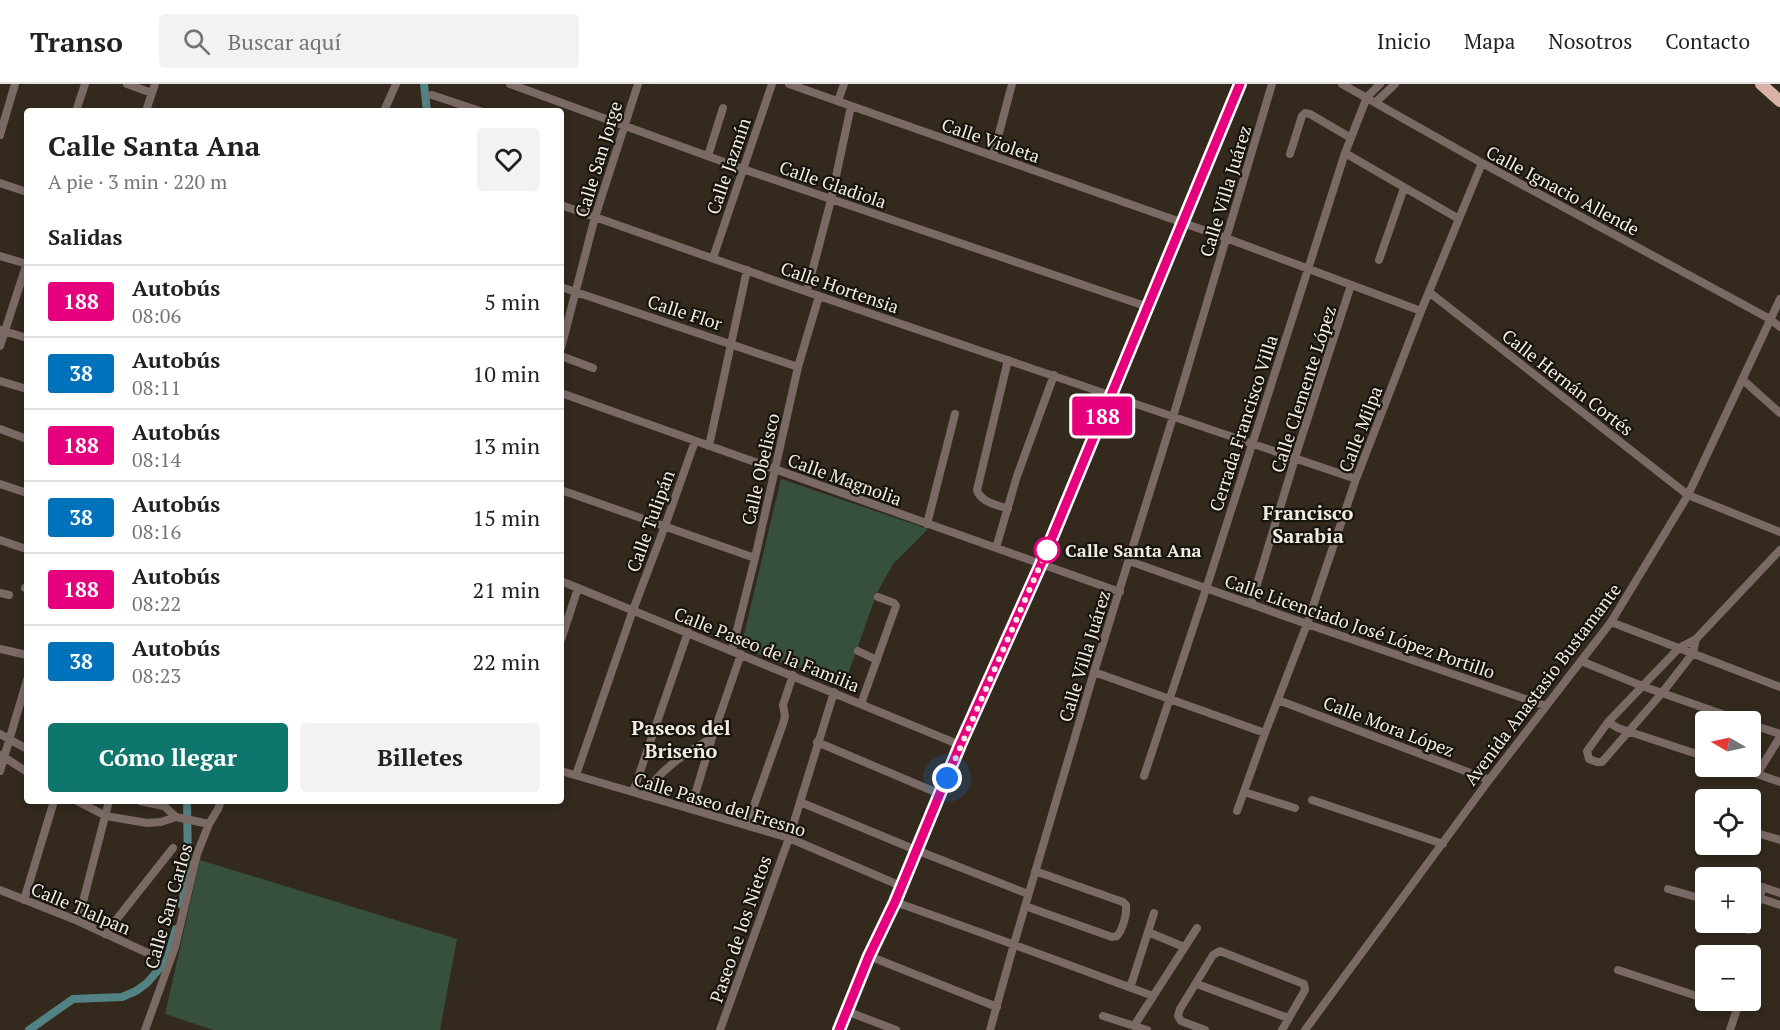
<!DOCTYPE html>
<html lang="es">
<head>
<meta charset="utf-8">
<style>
	:root { --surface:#fff; --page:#f2f2f2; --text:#202124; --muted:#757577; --line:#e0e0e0; --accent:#0f766e }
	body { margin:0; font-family:"PT Serif",serif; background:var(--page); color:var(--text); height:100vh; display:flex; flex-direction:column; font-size:22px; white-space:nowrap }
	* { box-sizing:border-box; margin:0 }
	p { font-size:20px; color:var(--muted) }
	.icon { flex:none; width:33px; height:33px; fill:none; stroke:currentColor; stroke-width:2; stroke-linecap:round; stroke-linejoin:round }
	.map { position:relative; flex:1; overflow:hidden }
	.panel { position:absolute; left:24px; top:24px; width:540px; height:696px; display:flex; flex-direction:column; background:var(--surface); border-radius:6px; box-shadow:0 3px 9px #0003 }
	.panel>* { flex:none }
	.badge { padding:0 12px; border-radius:4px; font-size:21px; line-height:39px }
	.needle { width:39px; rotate:279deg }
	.controls { position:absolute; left:1695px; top:627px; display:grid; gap:12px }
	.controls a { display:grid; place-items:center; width:66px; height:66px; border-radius:6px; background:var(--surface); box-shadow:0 3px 9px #0003; font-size:30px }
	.you { position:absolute; width:30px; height:30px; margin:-15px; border:4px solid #fff; border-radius:50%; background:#1a73e8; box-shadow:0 0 0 9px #1a73e833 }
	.map>.badge { position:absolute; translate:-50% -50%; box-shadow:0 0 0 3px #fff }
	h2 { padding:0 24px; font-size:22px; line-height:54px }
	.round { display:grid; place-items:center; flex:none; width:63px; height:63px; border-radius:6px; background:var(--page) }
	.summary { display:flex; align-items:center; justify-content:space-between; height:102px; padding:0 24px }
	h1 { font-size:28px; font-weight:700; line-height:45px }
	.primary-button { display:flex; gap:12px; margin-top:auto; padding:12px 24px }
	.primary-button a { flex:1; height:69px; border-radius:6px; background:var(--accent); color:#fff; font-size:24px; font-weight:700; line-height:69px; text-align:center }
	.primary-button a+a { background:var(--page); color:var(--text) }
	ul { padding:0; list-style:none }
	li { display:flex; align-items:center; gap:18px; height:72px; padding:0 24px; border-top:2px solid var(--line) }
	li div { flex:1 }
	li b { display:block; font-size:22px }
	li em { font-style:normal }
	li .badge { min-width:66px; font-weight:700; text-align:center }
	header { display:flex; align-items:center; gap:36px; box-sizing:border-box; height:84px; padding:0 30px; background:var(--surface); border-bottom:2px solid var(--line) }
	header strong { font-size:28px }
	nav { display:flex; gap:33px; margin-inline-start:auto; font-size:21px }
	.search { width:420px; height:54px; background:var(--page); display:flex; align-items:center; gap:15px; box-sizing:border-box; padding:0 21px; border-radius:6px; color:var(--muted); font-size:22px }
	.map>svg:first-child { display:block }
</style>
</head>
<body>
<header>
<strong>Transo</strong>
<div class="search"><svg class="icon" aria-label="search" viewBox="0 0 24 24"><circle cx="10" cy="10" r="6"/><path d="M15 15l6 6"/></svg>Buscar aquí</div>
<nav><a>Inicio</a><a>Mapa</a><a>Nosotros</a><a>Contacto</a></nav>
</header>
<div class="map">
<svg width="1780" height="946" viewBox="0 0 1780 946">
	<rect width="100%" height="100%" fill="#332a1d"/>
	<path fill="#37503d" d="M 781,395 L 928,445 L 893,480 L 877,509 L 843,604 L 741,563 Z
		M 200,776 L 457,855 L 440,946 L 213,946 L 165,930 Z"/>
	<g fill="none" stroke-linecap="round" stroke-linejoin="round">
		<path stroke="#538285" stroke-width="8" d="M 424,0 L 427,27
			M 182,821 L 188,784 L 187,717
			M 29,946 L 73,915 L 122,913 L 136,907 L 147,899 L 167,876 L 176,845"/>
		<path stroke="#7a6964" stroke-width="8" d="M 127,0 L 152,9
			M 510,0 L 743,85 L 1148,223
			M 789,0 L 1226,154 L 1421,227
			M 1342,0 L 1482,79 L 1770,235 L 1780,243
			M 432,11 L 480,27
			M 838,17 L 844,0
			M 1376,18 L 1395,0
			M 76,27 L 85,0
			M 146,27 L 155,0
			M 384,27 L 396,0
			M 0,51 L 15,0
			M 1345,69 L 1459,135
			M 1290,70 L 1302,32 L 1305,29 L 1310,30 L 1351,54
			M 708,72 L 723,24
			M 993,72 L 1012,0
			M 0,99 L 27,108
			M 561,121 L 819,212 L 1356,395
			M 0,172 L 27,180
			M 713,174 L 772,0
			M 1379,176 L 1404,104
			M 561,203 L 798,283
			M 807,207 L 831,116 L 851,22
			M 1429,208 L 1688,411 L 1780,448
			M 1,246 L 27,254
			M 0,262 L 27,179
			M 561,264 L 595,133 L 638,0
			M 561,272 L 593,284
			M 1743,296 L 1780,329
			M 0,297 L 27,305
			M 561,309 L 1120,508
			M 0,345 L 27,355
			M 709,362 L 747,186
			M 0,400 L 27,409
			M 561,406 L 755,474
			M 1008,425 C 998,421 980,418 977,406 L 1008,276
			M 927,440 L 955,330
			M 0,456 L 23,464
			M 996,464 L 1017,392 L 1054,291
			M 1129,477 L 1307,540 L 1546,622
			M 561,497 L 960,661
			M 25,504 L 27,505
			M 0,509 L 9,511
			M 1251,520 L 1299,361 L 1351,201
			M 1611,538 L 1780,603
			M 1696,555 L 1693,569 L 1662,609 L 1602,678 L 1597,678 L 1589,675 L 1587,667 L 1608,638 L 1679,564 L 1696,555 L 1780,466
			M 561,556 L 578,504
			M 0,565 L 27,571
			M 732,566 L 755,474 L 798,283 L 819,212
			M 858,567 L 877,576
			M 1581,577 L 1642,602 L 1745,638
			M 1094,588 L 1265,649
			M 1278,616 L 1489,696
			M 861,620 L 896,522 L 894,519 L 878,513
			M 1608,638 L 1618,644 L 1706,673
			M 1750,640 L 1780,650
			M 0,650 L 27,665
			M 817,658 L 940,710
			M 1,671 L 27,688
			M 1734,682 L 1780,698
			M 0,687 L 27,596
			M 561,687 L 789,754 L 901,802
			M 1757,690 L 1780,653
			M 576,691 L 633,526 L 665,442 L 695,357
			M 1144,692 L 1206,505 L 1345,69 L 1367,13 L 1380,0
			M 633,708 L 688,548
			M 1244,708 L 1295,724
			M 645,712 C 656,687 689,667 712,654
			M 1312,716 L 1443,760
			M 77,717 L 106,732 L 147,739 L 161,738 L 176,733
			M 140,717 L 164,722 L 176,733 L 209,740 L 218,725 L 221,717
			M 800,718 L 916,766 L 1028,810
			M 691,724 L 712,654 L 741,570
			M 1237,727 L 1265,649 L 1307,540 L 1356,395 L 1421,227 L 1482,79
			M 747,741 L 783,640 L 785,632 L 783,621 L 793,591
			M 1750,747 L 1780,756
			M 1715,794 L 1717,789 L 1732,794
			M 1750,799 L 1780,809
			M 1668,805 L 1706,816
			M 0,806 L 78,837 L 150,870
			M 1750,811 L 1780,821
			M 24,816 L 54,717
			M 895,818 C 981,848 1067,880 1153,912
			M 1025,822 L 1112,853 L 1117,852 C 1123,845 1127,830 1126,821 L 1123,818 L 1035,787
			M 78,837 L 109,717
			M 1702,837 L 1706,825
			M 1749,846 L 1763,803
			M 1148,848 L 1184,863
			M 105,850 L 173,764
			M 869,872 L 997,923
			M 1750,883 L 1755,868
			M 1618,886 L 1706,915
			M 1197,900 L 1288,934
			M 1128,903 L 1132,898 L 1154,829
			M 1711,916 L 1737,925
			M 846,927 L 896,946
			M 1103,932 L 1147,946
			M 1134,942 L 1197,844
			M 145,946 L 175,863 L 197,770 L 209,740
			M 720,946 L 789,754 L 834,608
			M 990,946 L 1014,860 L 1094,588 L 1173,333 L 1272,0
			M 1205,946 L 1181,937 L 1178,932 L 1180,925 L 1213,871 L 1220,867 L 1304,900 L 1305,906 L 1282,946
			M 1305,946 L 1489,696 L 1611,538 L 1688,411 L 1780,215
			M 1730,946 L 1740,916"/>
		<path stroke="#7a6964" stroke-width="9" d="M 839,946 L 869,872 L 895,818 L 960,661 L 1041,480 L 1240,0"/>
		<path stroke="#d8b2a6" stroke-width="12" d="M 1761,0 L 1780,17"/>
	</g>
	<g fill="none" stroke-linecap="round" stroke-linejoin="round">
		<defs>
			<path id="line" d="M 839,946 L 869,872 L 895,818 L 960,661 L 1041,480 L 1240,0"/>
		</defs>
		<use href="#line" stroke="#fff" stroke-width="14"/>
		<use href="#line" stroke="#e6007e" stroke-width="9"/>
		<path stroke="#f2ece4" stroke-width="6" stroke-dasharray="0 10.8" d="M 947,694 L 1050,459 L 1047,466"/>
	</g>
	<circle fill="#fff" stroke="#e6007e" stroke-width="3" cx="1047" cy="466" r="12"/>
	<g text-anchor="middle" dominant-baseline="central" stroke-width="4.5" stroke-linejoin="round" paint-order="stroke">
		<g font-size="18" fill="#f2ece4" stroke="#17140e">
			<text transform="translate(991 56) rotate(19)">Calle Violeta</text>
			<text transform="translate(598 75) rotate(-73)">Calle San Jorge</text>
			<text transform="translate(728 82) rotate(-71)">Calle Jazmín</text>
			<text transform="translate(833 100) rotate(19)">Calle Gladiola</text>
			<text transform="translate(1563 106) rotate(28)">Calle Ignacio Allende</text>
			<text transform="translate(1225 107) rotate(-73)">Calle Villa Juárez</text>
			<text transform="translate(840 203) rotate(19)">Calle Hortensia</text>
			<text transform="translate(685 228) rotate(18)">Calle Flor</text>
			<text transform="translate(1568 298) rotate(38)">Calle Hernán Cortés</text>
			<text transform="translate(1303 305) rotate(-72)">Calle Clemente López</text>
			<text transform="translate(1243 339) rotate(-72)">Cerrada Francisco Villa</text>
			<text transform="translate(1360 345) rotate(-69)">Calle Milpa</text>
			<text transform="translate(760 385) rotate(-77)">Calle Obelisco</text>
			<text transform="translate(845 395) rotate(20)">Calle Magnolia</text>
			<text transform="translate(650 437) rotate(-70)">Calle Tulipán</text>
			<text transform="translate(1360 542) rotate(19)">Calle Licenciado José López Portillo</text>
			<text transform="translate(767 565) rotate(22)">Calle Paseo de la Familia</text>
			<text transform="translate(1084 572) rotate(-73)">Calle Villa Juárez</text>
			<text transform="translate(1542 600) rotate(-53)">Avenida Anastasio Bustamante</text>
			<text transform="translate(1389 642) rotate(21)">Calle Mora López</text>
			<text transform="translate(720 720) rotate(17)">Calle Paseo del Fresno</text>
			<text transform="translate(168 822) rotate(-74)">Calle San Carlos</text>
			<text transform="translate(81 824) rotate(23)">Calle Tlalpan</text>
			<text transform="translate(740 845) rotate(-71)">Paseo de los Nietos</text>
		</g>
		<g font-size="18" font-weight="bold" fill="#f2ece4" stroke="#17140e" text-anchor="start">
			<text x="1065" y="466">Calle Santa Ana</text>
		</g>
		<g font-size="20" font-weight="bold" fill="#f2ece4" stroke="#17140e">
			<text x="1308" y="428">Francisco<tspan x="1308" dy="23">Sarabia</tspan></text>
			<text x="681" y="643">Paseos del<tspan x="681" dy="23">Briseño</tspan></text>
		</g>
	</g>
</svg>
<div class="controls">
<a><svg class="needle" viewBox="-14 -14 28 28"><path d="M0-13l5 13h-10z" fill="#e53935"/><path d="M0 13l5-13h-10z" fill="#757577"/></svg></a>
<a><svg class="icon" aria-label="locate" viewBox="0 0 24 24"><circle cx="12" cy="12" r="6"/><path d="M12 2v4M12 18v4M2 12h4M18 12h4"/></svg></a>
<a>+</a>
<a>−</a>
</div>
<div class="you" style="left:947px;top:694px"></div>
<b class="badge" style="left:1102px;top:332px;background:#e6007e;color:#fff">188</b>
<section class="panel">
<div class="summary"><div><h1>Calle Santa Ana</h1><p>A pie · 3 min · 220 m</p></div><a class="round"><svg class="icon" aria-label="heart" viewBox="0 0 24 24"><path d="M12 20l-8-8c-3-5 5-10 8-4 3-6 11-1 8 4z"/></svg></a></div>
<h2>Salidas</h2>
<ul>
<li><span class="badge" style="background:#e6007e;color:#fff">188</span><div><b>Autobús</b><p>08:06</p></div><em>5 min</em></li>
<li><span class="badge" style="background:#0072bc;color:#fff">38</span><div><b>Autobús</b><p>08:11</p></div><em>10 min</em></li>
<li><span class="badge" style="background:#e6007e;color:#fff">188</span><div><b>Autobús</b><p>08:14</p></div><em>13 min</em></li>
<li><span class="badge" style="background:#0072bc;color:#fff">38</span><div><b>Autobús</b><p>08:16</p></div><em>15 min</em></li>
<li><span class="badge" style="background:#e6007e;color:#fff">188</span><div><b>Autobús</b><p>08:22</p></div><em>21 min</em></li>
<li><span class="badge" style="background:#0072bc;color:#fff">38</span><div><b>Autobús</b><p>08:23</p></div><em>22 min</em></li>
</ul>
<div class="primary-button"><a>Cómo llegar</a><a>Billetes</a></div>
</section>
</div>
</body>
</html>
